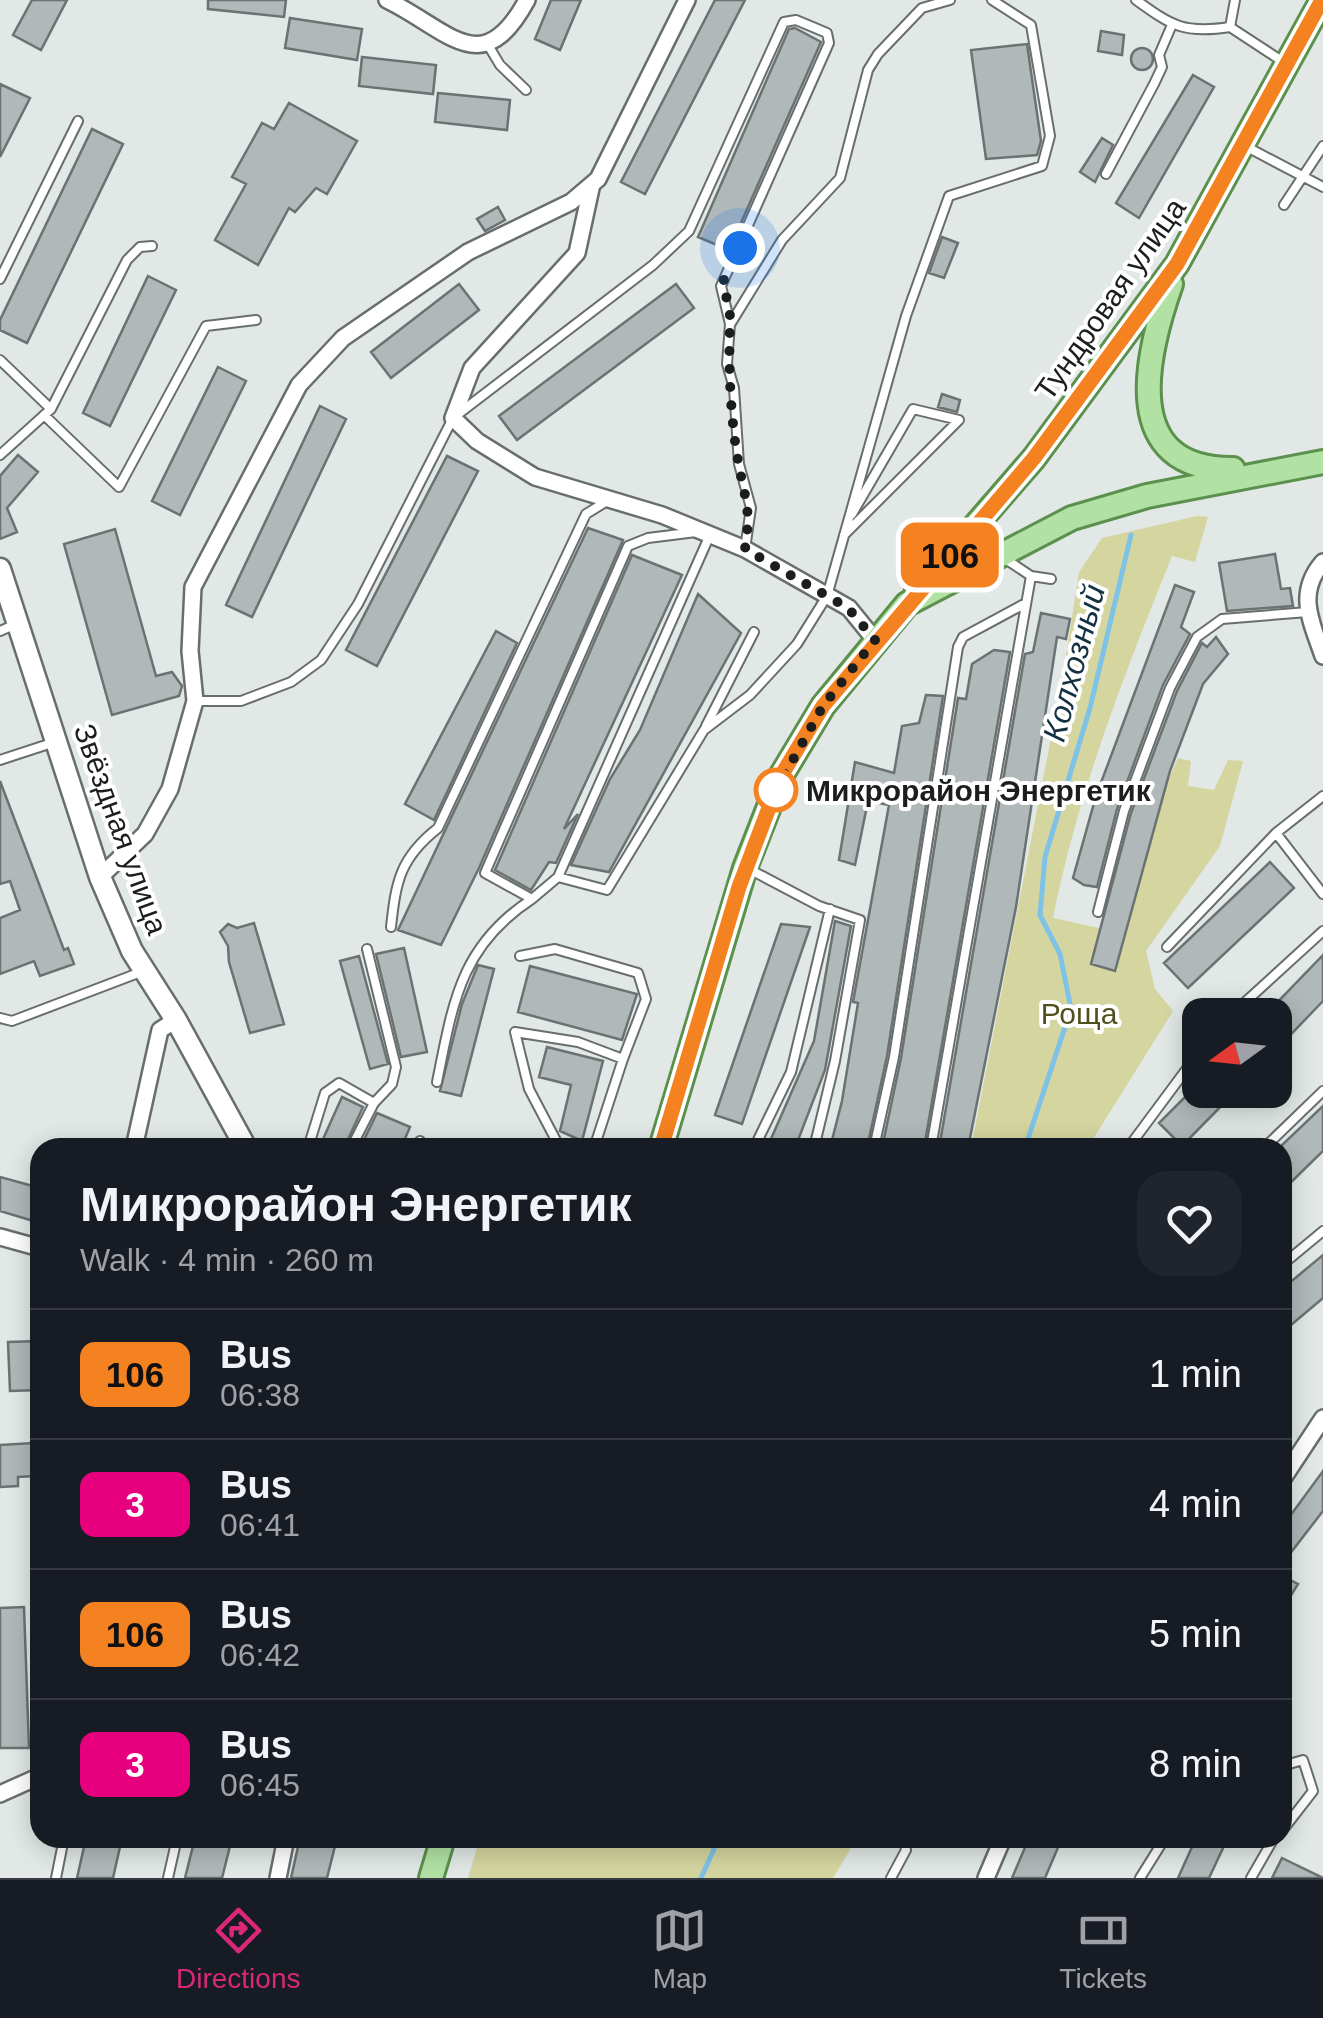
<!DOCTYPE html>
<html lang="en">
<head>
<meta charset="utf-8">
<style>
	:root { --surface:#171b24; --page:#20242c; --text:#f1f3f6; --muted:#9ea1a6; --line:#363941; --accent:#db2777 }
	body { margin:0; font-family:Arial,sans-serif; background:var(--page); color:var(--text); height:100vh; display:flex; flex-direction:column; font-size:38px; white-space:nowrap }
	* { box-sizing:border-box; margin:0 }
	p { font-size:32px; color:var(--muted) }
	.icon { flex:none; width:55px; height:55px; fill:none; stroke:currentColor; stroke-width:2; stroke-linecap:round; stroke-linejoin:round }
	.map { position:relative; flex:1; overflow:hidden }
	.side { position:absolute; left:30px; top:1138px; width:1262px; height:710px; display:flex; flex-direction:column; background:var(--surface); border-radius:30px; box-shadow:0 5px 25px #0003 }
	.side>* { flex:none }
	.badge { padding:0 20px; border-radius:15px; font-size:35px; line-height:65px }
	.needle { width:65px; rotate:255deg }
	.controls { position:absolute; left:1182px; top:998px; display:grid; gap:20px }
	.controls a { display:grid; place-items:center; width:110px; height:110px; border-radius:20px; background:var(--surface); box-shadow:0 5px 25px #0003; font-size:50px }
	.you { position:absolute; width:50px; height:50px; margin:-25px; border:8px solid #fff; border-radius:50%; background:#1a73e8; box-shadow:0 0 0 15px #1a73e833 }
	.map>.badge { position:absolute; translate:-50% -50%; box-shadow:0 0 0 5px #fff }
	.round { display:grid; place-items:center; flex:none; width:105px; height:105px; border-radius:30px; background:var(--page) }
	.summary { display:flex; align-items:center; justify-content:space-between; height:170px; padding:0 50px }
	h1 { font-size:48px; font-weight:700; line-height:75px }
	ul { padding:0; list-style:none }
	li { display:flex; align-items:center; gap:30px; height:130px; padding:0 50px; border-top:2px solid var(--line) }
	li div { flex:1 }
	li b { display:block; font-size:38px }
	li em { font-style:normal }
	li .badge { min-width:110px; font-weight:700; text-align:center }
	.menu { display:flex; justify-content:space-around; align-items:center; height:140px; border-top:2px solid var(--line); background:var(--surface); font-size:28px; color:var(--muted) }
	.menu a { display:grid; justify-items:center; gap:5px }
	.menu .selected { color:var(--accent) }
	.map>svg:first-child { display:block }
</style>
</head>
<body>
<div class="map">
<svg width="1323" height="1878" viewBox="0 0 1323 1878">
	<rect width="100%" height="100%" fill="#e1e8e5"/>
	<path fill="#d5d5a0" d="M 1197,516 L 1208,517 L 1195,562 L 1172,556 C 1124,675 1078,792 1053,918 L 1122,933 L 1162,793 L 1178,758 L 1191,761 L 1188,786 L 1214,790 L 1228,760 L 1243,761 L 1220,846 L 1146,951 L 1155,989 L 1173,1011 L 1088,1147 L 971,1148 L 1062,682 L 1079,572 L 1102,538 Z
		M 480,1838 L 857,1838 L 833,1878 L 468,1878 Z"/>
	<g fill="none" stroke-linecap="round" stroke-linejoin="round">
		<path stroke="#7fc2e7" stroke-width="5" d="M 1025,1148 L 1071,1009 L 1060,954 L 1040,915 L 1045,857 L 1090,708 L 1131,535
			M 701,1878 L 719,1838"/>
	</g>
	<path fill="#b1b8b9" stroke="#6b7272" stroke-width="2.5" d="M 32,0 L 67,0 L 41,50 L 13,35 Z
		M 208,0 L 286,0 L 284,17 L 208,9 Z
		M 551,0 L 581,0 L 560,50 L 535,39 Z
		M 715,0 L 745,0 L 645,194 L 621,182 Z
		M 290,18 L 362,29 L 357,60 L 285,48 Z
		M 795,28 L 821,42 L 729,250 L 698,237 L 789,29 Z
		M 1101,31 L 1124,35 L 1122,55 L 1098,51 Z
		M 1027,44 L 1041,141 L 1037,155 L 986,159 L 971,50 Z
		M1131 59a11 11 0 1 1 22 0a11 11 0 1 1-22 0Z
		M 362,57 L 436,65 L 433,94 L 359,86 Z
		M 1193,75 L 1214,87 L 1139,218 L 1116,203 Z
		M 0,84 L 30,98 L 0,157 Z
		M 438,93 L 510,100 L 507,130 L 435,122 Z
		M 289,103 L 357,141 L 327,194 L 316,188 L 295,212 L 289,208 L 258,265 L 215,240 L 246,184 L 232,177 L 262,123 L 274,129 Z
		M 92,129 L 123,144 L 27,343 L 0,330 L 0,320 Z
		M 1102,138 L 1113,145 L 1095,182 L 1080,172 Z
		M 498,207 L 505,220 L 485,231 L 477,219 Z
		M 942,237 L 958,243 L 944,278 L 929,273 Z
		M 148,276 L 176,290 L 110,426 L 83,413 Z
		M 459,284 L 479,310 L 391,378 L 371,352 Z
		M 676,284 L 694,308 L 517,440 L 499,416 Z
		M 218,367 L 246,381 L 180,515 L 152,501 Z
		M 942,394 L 960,400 L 957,412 L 938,407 Z
		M 320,406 L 346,419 L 252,617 L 226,605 Z
		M 18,455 L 38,472 L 7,508 L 17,532 L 0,539 L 0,476 Z
		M 447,456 L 478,471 L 377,666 L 346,650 Z
		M 588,528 L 623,540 L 479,868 L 441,945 L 398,930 Z
		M 115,529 L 156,676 L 172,672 L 182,686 L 179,696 L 112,715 L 64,544 Z
		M 1275,554 L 1281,589 L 1290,588 L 1293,606 L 1227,611 L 1219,563 Z
		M 632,555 L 682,575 L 564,829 L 578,814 L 556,863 L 549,862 L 531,890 L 495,870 Z
		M 1175,585 L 1194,592 L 1181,627 L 1190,634 L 1163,685 L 1117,809 L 1097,887 L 1084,885 L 1073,878 L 1096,796 Z
		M 698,594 L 741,633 L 609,872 L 571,865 L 610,779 L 640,730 Z
		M 1041,613 L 1070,619 L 1066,639 L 1057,637 L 1016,907 L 968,1148 L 939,1148 L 1025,654 L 1033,652 Z
		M 496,631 L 517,643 L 434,820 L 405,804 Z
		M 1216,637 L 1228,654 L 1203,684 L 1170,771 L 1115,971 L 1091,964 L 1131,813 L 1177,691 L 1202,643 L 1207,647 Z
		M 994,650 L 1010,652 L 924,1148 L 882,1148 L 901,1058 L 958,698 L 966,699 L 972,664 Z
		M 926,695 L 943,696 L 887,1056 L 867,1148 L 830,1148 L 842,1101 L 858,1003 L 853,1002 L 889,805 L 868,801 L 855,865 L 839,860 L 855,762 L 894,773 L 902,726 L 919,723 Z
		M 0,781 L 64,950 L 68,948 L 74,964 L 40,976 L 34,961 L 0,974 L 0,918 L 20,910 L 10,881 L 0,884 Z
		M 1270,862 L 1294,888 L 1188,988 L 1164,963 Z
		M 835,921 L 851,926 L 825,1070 L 795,1148 L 767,1148 L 814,1041 Z
		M 254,923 L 284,1024 L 250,1033 L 229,962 L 228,946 L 220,932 L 228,924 L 237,928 Z
		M 781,924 L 810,927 L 742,1124 L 715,1115 Z
		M 404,948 L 427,1052 L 401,1057 L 376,954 Z
		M 1323,955 L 1323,1001 L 1275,1051 L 1275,1015 L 1265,1015 Z
		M 359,956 L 388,1064 L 370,1069 L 340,961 Z
		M 478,965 L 494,969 L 461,1096 L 440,1091 L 462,1004 Z
		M 530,966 L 637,994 L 622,1040 L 518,1012 Z
		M 547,1047 L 603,1061 L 582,1141 L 560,1131 L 571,1085 L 539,1077 Z
		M 1192,1090 L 1237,1090 L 1182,1146 L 1159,1123 Z
		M 342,1097 L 363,1107 L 344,1148 L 319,1148 Z
		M 1323,1106 L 1323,1151 L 1282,1191 L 1282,1145 Z
		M 377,1113 L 410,1127 L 401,1148 L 360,1148 Z
		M 0,1177 L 40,1188 L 40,1223 L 0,1211 Z
		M 1323,1255 L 1323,1298 L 1291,1325 L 1282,1314 L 1282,1289 Z
		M 39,1341 L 40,1390 L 10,1391 L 8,1342 Z
		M 33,1443 L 35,1476 L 18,1477 L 18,1486 L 0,1487 L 0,1445 Z
		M 1323,1471 L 1323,1511 L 1282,1564 L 1282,1527 Z
		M 1282,1576 L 1298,1584 L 1282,1610 Z
		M 24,1607 L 29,1748 L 0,1748 L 0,1608 Z
		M 86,1838 L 122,1838 L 113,1878 L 77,1878 Z
		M 195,1838 L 232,1838 L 222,1878 L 185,1878 Z
		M 300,1838 L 337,1838 L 327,1878 L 291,1878 Z
		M 1029,1838 L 1062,1838 L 1045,1878 L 1012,1878 Z
		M 1196,1838 L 1224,1846 L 1209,1878 L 1178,1878 Z
		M 1282,1858 L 1323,1878 L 1272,1878 Z"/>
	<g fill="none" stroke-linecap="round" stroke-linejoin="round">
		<defs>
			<path id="lane" d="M 1136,0 C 1172,26 1184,34 1230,27 L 1285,63
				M 1230,27 L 1235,0
				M 488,45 L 500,65 L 526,90
				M 1247,147 L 1323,187
				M 1106,174 L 1154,84 L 1162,67 L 1159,55 L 1171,27
				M 1284,205 L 1323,146
				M 0,279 L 78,121
				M 731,323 L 782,240 L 840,178 L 868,70 L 878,54 L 922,8 L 950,0
				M 0,360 L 51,409
				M 44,415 L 119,487 L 206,326 L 256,320
				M 0,455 L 51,409 L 127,260 L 140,247 L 152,246
				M 844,535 L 959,420 L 913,409 L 852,514
				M 709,537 L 558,877 L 607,890 L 704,730 L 750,695 L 797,644 L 827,596 L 906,316 L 949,196 L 1042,166 L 1050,136 L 1031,25 L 992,0
				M 1031,576 L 1051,579
				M 0,631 L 16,624
				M 195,701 L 241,701 L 291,682 L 321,660 L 358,604 L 453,418 L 653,265 L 689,231 L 784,22 L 796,20 L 827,33 L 829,43 L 721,286 L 730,324 L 727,364 L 734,388 L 739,464 L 751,508 L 745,549
				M 706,726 L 754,632
				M 0,760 L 55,742
				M 1276,833 L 1323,894
				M 749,869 L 819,906 L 860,920 L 835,1061 L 814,1148
				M 558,877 L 532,899 L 485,873 L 628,546 L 648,538 L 696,532
				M 1098,912 L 1124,811 L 1170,688 L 1197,637 L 1222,619 L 1308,612
				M 391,927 C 396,881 400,858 438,828 L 586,514 L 607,501
				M 1167,947 L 1276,833 L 1323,796
				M 520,956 L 555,949 L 638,973 L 646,999 L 623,1059 L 578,1042 L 515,1032 L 529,1089 L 560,1148
				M 1231,1015 L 1323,931
				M 0,1018 L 12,1021 L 141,972
				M 437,1082 C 453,1003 460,946 532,899
				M 308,1148 L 325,1093 L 339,1083 L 374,1103
				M 351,1148 L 374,1103 L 392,1084 L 396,1067 L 367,949
				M 417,1148 L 420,1141
				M 594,1148 L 623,1059
				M 754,1148 L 791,1072 L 830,909
				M 874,1148 L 894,1057 L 958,647 L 963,637 L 1026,603
				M 931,1148 L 1031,576 L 1004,558
				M 1128,1148 L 1200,1051
				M 1264,1148 L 1323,1091
				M 1282,1265 L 1323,1231
				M 1282,1766 L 1303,1760 L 1313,1791 L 1282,1831
				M 56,1878 L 64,1838
				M 168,1878 L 177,1838
				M 891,1878 L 906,1850 L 904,1838
				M 1140,1878 L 1165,1838
				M 1251,1878 L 1274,1838"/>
			<path id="street" d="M 387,0 C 449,30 482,83 527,0
				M 592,184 L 577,253 L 472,368 L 453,418 L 477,441 L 535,477 L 662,515 L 745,549 L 849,608 L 875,640
				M 1323,562 C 1296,593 1311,621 1323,656
				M 100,877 L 145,834 L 170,789 L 195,701 L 190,651 L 193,587 L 299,385 L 343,338 L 468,252 L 571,202 L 598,179 L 687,0
				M 134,1148 L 160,1030 L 176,1020
				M 0,1237 L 40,1248
				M 1282,1480 L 1323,1418
				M 0,1794 L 40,1776
				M 278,1878 L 286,1838
				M 986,1878 L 1003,1838"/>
			<path id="secondary" d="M 0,569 L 100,877 L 132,951 L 176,1020 L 246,1148"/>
			<path id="primary" d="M 1171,284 C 1146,355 1118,470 1233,469
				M 916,594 L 1034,458 L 1177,264 L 1322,0
				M 661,1148 L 745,868 L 781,776 L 823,706 L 907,604 L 1072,518 L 1147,496 L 1323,462
				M 431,1878 L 443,1838"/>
		</defs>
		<use href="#lane" stroke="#686e6c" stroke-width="12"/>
		<use href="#street" stroke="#686e6c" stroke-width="20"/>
		<use href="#secondary" stroke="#686e6c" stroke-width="25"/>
		<use href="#primary" stroke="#5b904d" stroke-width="28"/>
		<use href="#lane" stroke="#fff" stroke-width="8"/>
		<use href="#street" stroke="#fff" stroke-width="15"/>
		<use href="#secondary" stroke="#fff" stroke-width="20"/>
		<use href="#primary" stroke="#b1e2a4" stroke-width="22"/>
	</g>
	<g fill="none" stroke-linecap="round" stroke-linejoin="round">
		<defs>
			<path id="line" d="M 661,1148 L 739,887 L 781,776 L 823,706 L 1034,458 L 1177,264 L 1322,0"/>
		</defs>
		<use href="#line" stroke="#fff" stroke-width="22"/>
		<use href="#line" stroke="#f58220" stroke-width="15"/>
		<path stroke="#1b1e1d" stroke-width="10" stroke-dasharray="0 18" d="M 740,248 C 709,290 732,287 730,327 C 728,369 731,424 739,466 C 746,503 751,509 745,549 L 848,608 L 875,640 L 823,706 L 776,790"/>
	</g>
	<circle fill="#fff" stroke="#f58220" stroke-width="5" cx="776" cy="790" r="20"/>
	<g text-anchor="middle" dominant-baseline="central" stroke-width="8" stroke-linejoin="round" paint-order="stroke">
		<g font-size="30" fill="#1b1e1d" stroke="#fff">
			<text transform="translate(1110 299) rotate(-55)">Тундровая улица</text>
			<text transform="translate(121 829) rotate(70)">Звёздная улица</text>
		</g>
		<g font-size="30" font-weight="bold" fill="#1b1e1d" stroke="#fff" text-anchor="start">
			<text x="806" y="790">Микрорайон Энергетик</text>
		</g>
		<g font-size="30" fill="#514f1e" stroke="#fff">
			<text x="1079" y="1013">Роща</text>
		</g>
		<g font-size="32" font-style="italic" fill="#123141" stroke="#fff">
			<text transform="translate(1074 663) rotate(-75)">Колхозный</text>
		</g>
	</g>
</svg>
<div class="controls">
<a><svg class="needle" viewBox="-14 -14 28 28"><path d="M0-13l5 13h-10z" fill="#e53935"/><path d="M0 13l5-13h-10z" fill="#9ea1a6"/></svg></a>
</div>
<div class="you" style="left:740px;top:248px"></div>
<b class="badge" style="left:950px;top:555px;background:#f58220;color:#111">106</b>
<section class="side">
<div class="summary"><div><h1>Микрорайон Энергетик</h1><p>Walk · 4 min · 260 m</p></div><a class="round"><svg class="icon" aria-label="heart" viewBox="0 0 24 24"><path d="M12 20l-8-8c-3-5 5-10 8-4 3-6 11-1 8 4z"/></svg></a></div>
<ul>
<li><span class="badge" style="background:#f58220;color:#111">106</span><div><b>Bus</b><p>06:38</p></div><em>1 min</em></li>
<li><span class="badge" style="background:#e6007e;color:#fff">3</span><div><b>Bus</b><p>06:41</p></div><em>4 min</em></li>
<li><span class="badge" style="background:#f58220;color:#111">106</span><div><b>Bus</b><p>06:42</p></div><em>5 min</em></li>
<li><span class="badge" style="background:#e6007e;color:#fff">3</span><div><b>Bus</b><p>06:45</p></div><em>8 min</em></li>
</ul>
</section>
</div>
<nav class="menu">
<a class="selected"><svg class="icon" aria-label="directions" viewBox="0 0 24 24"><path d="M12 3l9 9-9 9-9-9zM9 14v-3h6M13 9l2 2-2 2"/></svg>Directions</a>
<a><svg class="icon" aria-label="map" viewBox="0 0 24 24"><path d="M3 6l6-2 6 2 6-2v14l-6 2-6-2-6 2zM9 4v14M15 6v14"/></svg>Map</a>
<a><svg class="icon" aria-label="tickets" viewBox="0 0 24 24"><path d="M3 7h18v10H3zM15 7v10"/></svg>Tickets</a>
</nav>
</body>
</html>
